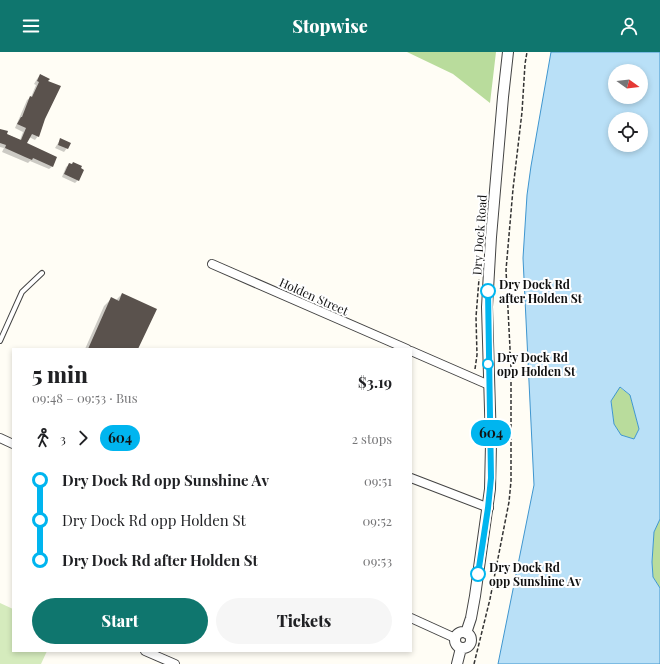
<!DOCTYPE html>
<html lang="en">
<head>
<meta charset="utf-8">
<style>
	:root { --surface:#fff; --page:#f6f6f6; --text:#202124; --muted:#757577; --accent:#0f766e }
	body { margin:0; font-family:"Playfair Display",serif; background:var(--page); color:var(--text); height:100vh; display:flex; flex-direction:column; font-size:15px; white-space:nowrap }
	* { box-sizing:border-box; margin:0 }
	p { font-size:13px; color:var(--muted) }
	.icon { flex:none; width:22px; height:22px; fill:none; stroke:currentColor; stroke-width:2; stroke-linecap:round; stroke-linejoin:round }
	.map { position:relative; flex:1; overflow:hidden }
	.side { position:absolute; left:12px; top:296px; width:400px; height:304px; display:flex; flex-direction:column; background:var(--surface); border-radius:0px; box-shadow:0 2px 6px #0003 }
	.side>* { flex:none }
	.badge { padding:0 8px; border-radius:13px; font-size:14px; line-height:26px }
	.needle { width:26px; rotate:105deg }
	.tools { position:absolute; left:608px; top:12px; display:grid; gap:8px }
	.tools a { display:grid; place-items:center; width:40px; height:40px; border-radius:50%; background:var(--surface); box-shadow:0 2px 6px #0003; font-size:20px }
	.map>.badge { position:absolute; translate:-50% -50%; box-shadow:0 0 0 2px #fff }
	.legs { display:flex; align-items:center; gap:6px; height:44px; padding:0 20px; font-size:13px }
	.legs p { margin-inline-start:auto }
	.head { display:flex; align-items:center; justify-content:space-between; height:68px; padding:0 20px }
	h1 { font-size:22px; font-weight:800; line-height:30px }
	.action { display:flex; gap:8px; margin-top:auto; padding:8px 20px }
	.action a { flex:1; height:46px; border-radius:24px; background:var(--accent); color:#fff; font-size:16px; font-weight:800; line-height:46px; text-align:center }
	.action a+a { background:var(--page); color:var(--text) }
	ul { padding:0 20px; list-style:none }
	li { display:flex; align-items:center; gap:14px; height:40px; font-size:15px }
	li i { display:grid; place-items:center; width:6px; height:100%; margin:0 5px; background:currentColor }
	li i::after { content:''; width:10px; height:10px; margin:-5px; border:3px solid; border-radius:50%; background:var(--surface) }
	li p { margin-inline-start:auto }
	li:first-child i { background:linear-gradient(#0000 50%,currentColor 0) }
	li:last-child i { background:linear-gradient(currentColor 50%,#0000 0) }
	header { display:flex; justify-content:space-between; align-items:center; height:52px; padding:0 20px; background:var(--accent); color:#fff; font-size:18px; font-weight:800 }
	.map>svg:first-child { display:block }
</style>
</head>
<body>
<header><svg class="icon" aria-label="menu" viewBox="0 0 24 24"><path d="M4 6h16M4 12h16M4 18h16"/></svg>Stopwise<svg class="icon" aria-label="person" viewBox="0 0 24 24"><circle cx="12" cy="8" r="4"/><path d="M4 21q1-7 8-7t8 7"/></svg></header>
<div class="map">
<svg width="660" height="612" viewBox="0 0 660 612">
	<rect width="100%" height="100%" fill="#fffdf5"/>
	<path fill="#d5ebbd" d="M 0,551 L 13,557 L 13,599 L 47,599 L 41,612 L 0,612 Z"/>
	<path fill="#b9dc9c" d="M 407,0 L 496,0 L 490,51 L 453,22 Z
		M 619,335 L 630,343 L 639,377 L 634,387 L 621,383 L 614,372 L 611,349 Z
		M 660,467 L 660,536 L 653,525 L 652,510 L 654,480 Z"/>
	<path fill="#b9e0f7" stroke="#3f96cf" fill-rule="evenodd" d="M 551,0 L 660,0 L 660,467 L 654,480 L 652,510 L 653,525 L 660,536 L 660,612 L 498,612 L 534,433 L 523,206 L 527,143 L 531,114 ZM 615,19 L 641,19 L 641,45 L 615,45 ZM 615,67 L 641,67 L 641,93 L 615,93 ZM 620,335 L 630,343 L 639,377 L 634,387 L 621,383 L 614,372 L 611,349 Z"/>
	<path fill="#0003" d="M 40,23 L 44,67 L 38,84 L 35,88 L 29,85 L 26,92 L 53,114 L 49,117 L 30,109 L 28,111 L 2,100 L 4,96 L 0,95 L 0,79 L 20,88 L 23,80 L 15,76 L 27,48 L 31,45 L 36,33 L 34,32 L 37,27 Z
		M 60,88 L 70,92 L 64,100 L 55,96 Z
		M 70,112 L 78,128 L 75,131 L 62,125 L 66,115 Z
		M 122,242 L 137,297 L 85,297 L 104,254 L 111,247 L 115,249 Z"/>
	<path fill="#5a524d" d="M 40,22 L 50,27 L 48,29 L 61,34 L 45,67 L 39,85 L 32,82 L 27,91 L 57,105 L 53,115 L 33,106 L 32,108 L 25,105 L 5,96 L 6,93 L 0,91 L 0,77 L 8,79 L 7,82 L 21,88 L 26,76 L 17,72 L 21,65 L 22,65 L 30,44 L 32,45 L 39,30 L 37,29 Z
		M 60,86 L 71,91 L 68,97 L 58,93 Z
		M 73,110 L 82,114 L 81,116 L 84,118 L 79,129 L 64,122 L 69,111 L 72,112 Z
		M 122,241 L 157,257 L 138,297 L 88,297 L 111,245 L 119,249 Z"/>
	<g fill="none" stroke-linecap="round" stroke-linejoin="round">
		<defs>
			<path id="service" d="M 0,289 L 22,240 L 42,221"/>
			<path id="minor" d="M 212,212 L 407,297
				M 411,299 L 489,333
				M 0,386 L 13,392
				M 411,426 L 489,456
				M 411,566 L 455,586
				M 145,599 L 175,612"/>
			<path id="tertiary" d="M455 588a8 8 0 1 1 16 0a8 8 0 1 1-16 0Z
				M 466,581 L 471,566 L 475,544 L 490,437 L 491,392 L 487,255 L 491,185 L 503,45 L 508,0
				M 457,612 L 461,596"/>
		</defs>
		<use href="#service" stroke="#444" stroke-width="6"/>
		<use href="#minor" stroke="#444" stroke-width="10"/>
		<use href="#tertiary" stroke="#444" stroke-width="12"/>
		<path stroke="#333" stroke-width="1.5" stroke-dasharray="4 2" stroke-linecap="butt" d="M 499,307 L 510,300
			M 475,317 L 477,303 L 476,265 L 479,227
			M 474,612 L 490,547 L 509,450 L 511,429 L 511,316 L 506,218 L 513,137 L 522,60 L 525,12 L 527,0"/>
		<use href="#service" stroke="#fff" stroke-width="4"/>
		<use href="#minor" stroke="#fff" stroke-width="8"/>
		<use href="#tertiary" stroke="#fff" stroke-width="10"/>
	</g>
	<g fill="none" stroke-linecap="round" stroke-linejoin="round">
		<defs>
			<path id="line-1" d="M 478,522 L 488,456 L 491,426 L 488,239"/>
		</defs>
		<use href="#line-1" stroke="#fff" stroke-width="9"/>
		<use href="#line-1" stroke="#00b5ef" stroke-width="6"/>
	</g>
	<g fill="#fff" stroke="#00b5ef" stroke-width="2">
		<circle cx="488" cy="239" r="7"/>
		<circle cx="488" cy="312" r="5"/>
		<circle cx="478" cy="522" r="7"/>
	</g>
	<g text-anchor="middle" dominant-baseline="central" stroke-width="4" stroke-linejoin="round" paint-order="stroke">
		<g font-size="12" fill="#111" stroke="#fff">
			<text transform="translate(479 183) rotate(-86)">Dry Dock Road</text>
			<text transform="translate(314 244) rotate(24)">Holden Street</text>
		</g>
		<g font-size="12" font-weight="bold" fill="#111" stroke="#fff" text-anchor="start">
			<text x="499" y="232">Dry Dock Rd<tspan x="499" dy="14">after Holden St</tspan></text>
			<text x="497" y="305">Dry Dock Rd<tspan x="497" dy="14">opp Holden St</tspan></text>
			<text x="489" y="515">Dry Dock Rd<tspan x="489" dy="14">opp Sunshine Av</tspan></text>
		</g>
	</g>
</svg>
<div class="tools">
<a><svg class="needle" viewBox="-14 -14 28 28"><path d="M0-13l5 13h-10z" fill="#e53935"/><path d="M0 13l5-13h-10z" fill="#757577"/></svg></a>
<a><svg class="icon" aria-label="locate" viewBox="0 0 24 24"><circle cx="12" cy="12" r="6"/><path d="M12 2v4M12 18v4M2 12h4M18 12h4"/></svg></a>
</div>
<b class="badge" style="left:491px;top:381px;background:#00b5ef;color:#111">604</b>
<section class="side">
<div class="head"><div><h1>5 min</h1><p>09:48 – 09:53 · Bus</p></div><b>$3.19</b></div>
<div class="legs"><svg class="icon" aria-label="walk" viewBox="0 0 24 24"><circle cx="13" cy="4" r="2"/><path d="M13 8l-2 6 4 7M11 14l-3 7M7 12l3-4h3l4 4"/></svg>3<svg class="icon" aria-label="forward" viewBox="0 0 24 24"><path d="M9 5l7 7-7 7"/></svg><b class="badge" style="background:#00b5ef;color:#111">604</b><p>2 stops</p></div>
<ul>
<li><i style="color:#00b5ef"></i><b>Dry Dock Rd opp Sunshine Av</b><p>09:51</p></li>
<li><i style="color:#00b5ef"></i><span>Dry Dock Rd opp Holden St</span><p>09:52</p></li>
<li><i style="color:#00b5ef"></i><b>Dry Dock Rd after Holden St</b><p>09:53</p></li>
</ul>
<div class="action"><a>Start</a><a>Tickets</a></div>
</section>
</div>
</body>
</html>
